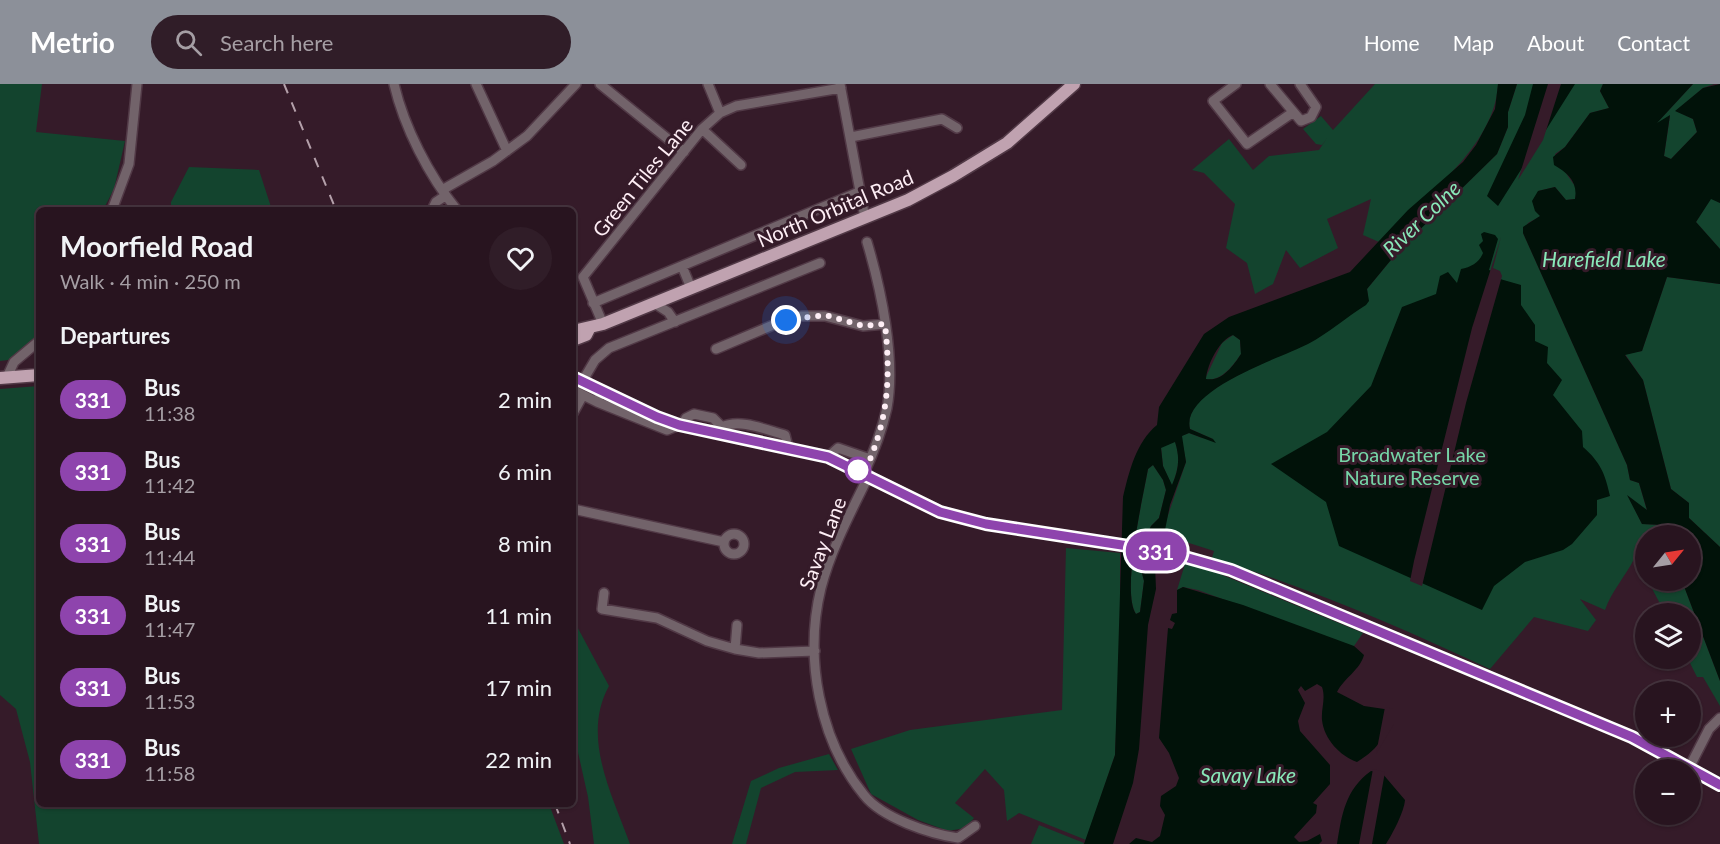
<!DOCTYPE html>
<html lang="en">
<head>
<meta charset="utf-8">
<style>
	:root { --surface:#28141f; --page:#301d28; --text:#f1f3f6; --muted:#a59ea4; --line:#44333d; --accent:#8c9099 }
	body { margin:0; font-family:Lato,sans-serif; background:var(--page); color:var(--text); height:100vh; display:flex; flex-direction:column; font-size:22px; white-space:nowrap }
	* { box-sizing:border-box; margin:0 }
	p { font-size:20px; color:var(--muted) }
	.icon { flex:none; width:33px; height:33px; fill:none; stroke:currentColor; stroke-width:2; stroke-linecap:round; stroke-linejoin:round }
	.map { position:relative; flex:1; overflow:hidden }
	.panel { position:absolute; left:36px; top:123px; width:540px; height:600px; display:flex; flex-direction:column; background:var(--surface); border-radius:9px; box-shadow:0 2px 4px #0004,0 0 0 2px var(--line) }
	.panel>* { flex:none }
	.badge { padding:0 12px; border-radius:20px; font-size:21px; line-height:39px }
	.needle { width:39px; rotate:60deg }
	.tools { position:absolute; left:1635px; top:441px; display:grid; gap:12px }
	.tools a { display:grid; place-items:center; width:66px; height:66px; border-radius:50%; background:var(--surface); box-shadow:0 2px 4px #0004,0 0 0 2px var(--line); font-size:30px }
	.you { position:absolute; width:30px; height:30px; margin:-15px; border:4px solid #fff; border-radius:50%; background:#1a73e8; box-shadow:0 0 0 9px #1a73e833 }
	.map>.badge { position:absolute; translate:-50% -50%; box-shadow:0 0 0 3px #fff }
	h2 { padding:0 24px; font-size:22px; line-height:54px }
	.round { display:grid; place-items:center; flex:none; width:63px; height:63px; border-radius:32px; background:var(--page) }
	.headline { display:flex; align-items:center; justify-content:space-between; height:102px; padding:0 24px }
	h1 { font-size:28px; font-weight:700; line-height:45px }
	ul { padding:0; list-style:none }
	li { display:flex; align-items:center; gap:18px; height:72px; padding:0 24px }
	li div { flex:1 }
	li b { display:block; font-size:22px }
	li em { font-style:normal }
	li .badge { min-width:66px; font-weight:700; text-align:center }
	header { display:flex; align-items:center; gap:36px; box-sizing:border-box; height:84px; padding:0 30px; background:var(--accent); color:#fff }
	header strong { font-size:28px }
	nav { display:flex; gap:33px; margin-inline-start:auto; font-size:21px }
	.search { width:420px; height:54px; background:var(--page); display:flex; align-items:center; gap:15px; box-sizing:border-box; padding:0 21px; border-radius:33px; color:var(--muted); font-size:22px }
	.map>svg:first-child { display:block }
</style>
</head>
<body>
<header>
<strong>Metrio</strong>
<div class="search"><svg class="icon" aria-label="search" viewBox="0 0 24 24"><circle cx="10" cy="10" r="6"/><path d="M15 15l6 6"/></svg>Search here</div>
<nav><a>Home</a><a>Map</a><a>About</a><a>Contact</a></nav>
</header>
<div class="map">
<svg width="1720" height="760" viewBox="0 0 1720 760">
	<rect width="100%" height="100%" fill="#351b29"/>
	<path fill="#13442e" d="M 0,0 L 42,0 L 36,48 L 125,57 L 114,105 L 103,126 L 39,126 L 39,252 L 8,276 L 0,277 Z
		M 1375,0 L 1498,0 C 1495,64 1422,114 1379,158 L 1363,151 L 1371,115 L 1327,135 L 1338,164 L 1300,184 L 1286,166 L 1273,200 L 1255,210 L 1247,179 L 1226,164 L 1235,120 L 1204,89 L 1192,86 L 1229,55 L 1253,86 L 1269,72 L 1319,66 L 1327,54 L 1322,61 L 1316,60 L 1303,45 L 1321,32 L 1333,46 Z
		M 1517,0 L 1603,0 L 1600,7 L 1609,24 L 1590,29 L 1565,63 L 1555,70 L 1559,84 L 1563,85 L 1577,105 L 1575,115 L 1566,116 L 1555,103 L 1538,107 L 1541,132 L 1528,139 L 1523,149 L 1627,381 L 1630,396 L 1639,399 L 1647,427 L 1628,412 L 1642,440 L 1663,441 L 1667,451 L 1646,452 L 1645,492 L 1635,473 C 1626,492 1612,506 1605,526 L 1580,515 L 1596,536 L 1588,547 L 1534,533 L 1490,585 C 1400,543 1307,503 1212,474 L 1214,467 L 1164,451 L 1164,443 L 1186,378 L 1181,352 L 1189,349 L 1202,354 L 1213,355 L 1190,345 C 1179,305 1284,273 1310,258 C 1332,246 1349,229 1368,214 L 1367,205 L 1400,165 L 1497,70 L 1508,43 L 1508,28 Z
		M 1693,0 L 1714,0 L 1703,4 L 1676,27 L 1693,35 L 1697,48 L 1671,75 L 1664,72 L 1670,32 L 1655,41 Z
		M 189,83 L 259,86 L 272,126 L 171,126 L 171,118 Z
		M 1711,114 L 1720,119 L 1720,165 L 1696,138 Z
		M 1667,193 L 1720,200 L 1720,463 L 1689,434 L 1689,419 L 1671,405 L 1643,296 L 1625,270 L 1642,267 Z
		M 1233,251 L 1240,256 L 1241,270 C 1233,282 1221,298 1205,295 L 1222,259 Z
		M 39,302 L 39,720 L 549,720 L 564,760 L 39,760 L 30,678 L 16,625 L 0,611 L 0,305 Z
		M 1175,357 C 1181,375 1178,385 1172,402 L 1163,382 L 1161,363 Z
		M 1153,381 L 1163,396 L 1166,406 L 1159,434 L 1151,442 L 1139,476 L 1144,497 L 1140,528 L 1136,530 C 1121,507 1143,414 1148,385 Z
		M 1066,464 L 1120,469 L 1120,554 L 1115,671 L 1086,756 L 1019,729 L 1007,737 L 1004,706 L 985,685 L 955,719 L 974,734 L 965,744 L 948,747 L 918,736 L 871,710 L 851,665 L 910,646 L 1062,626 Z
		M 1193,479 L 1363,549 L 1354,562 L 1350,562 L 1198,506 L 1183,503 L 1177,506 L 1185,480 Z
		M 1648,497 L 1682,497 L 1720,597 L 1720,622 L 1703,593 L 1697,593 L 1688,575 L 1690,574 L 1690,530 L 1665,529 Z
		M 573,535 L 609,602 C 581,653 612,710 630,760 L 594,760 L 588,713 L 573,646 Z
		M 829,670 L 838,686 L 795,688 L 761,704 L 746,760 L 732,760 L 751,697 L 779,684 Z
		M 1039,741 L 1084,759 L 1083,760 L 1031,760 Z"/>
	<path fill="#011209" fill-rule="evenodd" d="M 1498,0 L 1517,0 L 1508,28 L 1508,43 L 1497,70 L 1400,165 L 1367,205 L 1369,217 L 1366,221 C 1345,234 1329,249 1308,260 C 1281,274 1180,306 1190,345 L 1213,355 L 1216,359 L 1189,349 L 1182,352 L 1186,378 L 1170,421 L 1164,451 L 1154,458 L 1156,505 L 1148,541 L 1139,665 L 1133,699 L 1113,760 L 1084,760 L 1115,671 L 1123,413 C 1129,388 1136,358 1157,341 L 1159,323 L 1204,250 L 1229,233 L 1350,188 L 1408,126 L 1463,78 L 1476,61 L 1495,25 ZM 1233,251 L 1240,256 L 1241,270 C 1233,282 1222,298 1206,295 C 1207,281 1219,256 1233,251 ZM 1175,358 C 1180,374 1179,385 1172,401 L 1163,382 L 1161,364 ZM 1153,381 L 1163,396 L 1166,406 L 1159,434 L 1151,442 L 1137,471 L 1144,497 L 1140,528 L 1136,530 C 1121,508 1143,413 1148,385 Z
		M 1533,0 L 1575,0 L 1498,122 L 1487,112 L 1525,31 Z
		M 1603,0 L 1693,0 L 1657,39 L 1670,31 L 1664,72 L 1671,75 L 1697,48 L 1693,35 L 1675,27 L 1703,4 L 1720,0 L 1720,119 L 1711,115 L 1696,138 L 1720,165 L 1720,200 L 1667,193 L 1642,267 L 1625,271 L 1643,296 L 1671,405 L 1689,419 L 1689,434 L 1720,463 L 1720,597 L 1682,497 L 1690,496 L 1690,452 L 1667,451 L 1663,441 L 1642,440 L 1627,411 L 1647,426 L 1639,399 L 1630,396 L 1627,381 L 1523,149 L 1523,143 L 1540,132 L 1535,127 L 1532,117 L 1538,107 L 1555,103 L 1566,116 L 1575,115 C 1578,98 1568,89 1554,81 L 1553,73 L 1565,63 L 1590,29 L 1609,24 L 1600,7 Z
		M 1484,148 L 1495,151 L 1498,155 L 1489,186 L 1498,189 L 1500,195 L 1521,201 L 1521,221 L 1535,241 L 1535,257 L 1548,263 L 1547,279 L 1562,296 L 1553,311 L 1582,347 L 1583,363 C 1600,378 1605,389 1610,412 L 1597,416 L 1597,431 L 1572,460 L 1563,466 L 1525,478 L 1494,502 L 1482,526 L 1339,462 L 1326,418 L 1271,380 L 1327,348 L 1371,302 L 1402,223 L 1436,210 L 1440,192 L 1448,188 L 1457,199 L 1461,185 C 1471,183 1479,179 1483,169 L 1479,161 L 1483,157 L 1481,150 Z
		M 1183,503 L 1243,521 L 1354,562 L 1364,571 C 1360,586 1344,594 1337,608 L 1364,622 L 1391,626 C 1385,653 1381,663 1357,678 C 1340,672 1324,655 1322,636 C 1321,624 1326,615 1322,603 L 1317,600 L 1305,607 L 1301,602 L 1298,606 L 1305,619 L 1298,637 L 1300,647 L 1330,681 L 1330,700 L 1313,719 L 1317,721 L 1316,729 L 1294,753 L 1299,758 L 1307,757 L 1320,750 L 1322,757 L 1319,760 L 1129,760 L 1136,754 L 1152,758 L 1160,752 L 1165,731 L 1160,722 L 1161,712 L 1176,702 L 1179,694 L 1169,669 L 1159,654 L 1168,544 L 1172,545 L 1175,539 L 1170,536 L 1172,530 L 1177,529 L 1177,506 Z
		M 1371,687 L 1382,689 L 1405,716 C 1404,728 1393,749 1386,760 L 1337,760 C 1342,730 1345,706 1371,687 Z"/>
	<path fill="#351b29" d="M 1548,0 L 1561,0 L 1543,56 L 1518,96 Z
		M 1501,153 L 1493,184 L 1500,187 L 1502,192 L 1466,319 L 1422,502 L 1410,497 L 1414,477 L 1472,244 Z
		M 1385,623 L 1394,625 L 1394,640 L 1376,670 Z
		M 1373,685 L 1385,688 L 1372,760 L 1359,760 Z"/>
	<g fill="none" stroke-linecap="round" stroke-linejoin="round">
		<defs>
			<path id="minor" d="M 394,0 C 404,43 429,92 457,126
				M 476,0 L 507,67
				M 600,0 L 684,68
				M 708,0 L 720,29
				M 840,0 L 865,134
				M 1236,0 L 1213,17 L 1247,60 L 1292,29
				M 1270,0 L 1301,37 L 1311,33 L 1316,23 L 1300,0
				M 702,45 L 741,81
				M 851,53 L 942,35 L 957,44
				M 442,106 L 493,77 L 527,52 L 576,0
				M 112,126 L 129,80 L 137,0
				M 432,126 L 436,118 L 445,112
				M 682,182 L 691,204
				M 583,193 L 702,45 L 720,29 L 736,22 L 841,4
				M 583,193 L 603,240
				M 593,219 L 859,108
				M 654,219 L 668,228 L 675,238
				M 716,265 L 785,236 L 802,232 L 825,232 L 863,242 L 885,240
				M 7,293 L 14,278 L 39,257
				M 573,293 L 657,333 L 679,341 L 828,373 L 940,427 L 986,440 L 1167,468 L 1231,486 L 1632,653 L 1720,701
				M 582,298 L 595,276 L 609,264 L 820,179
				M 573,306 L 597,318
				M 601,308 L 597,318 L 667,346 L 679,341
				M 573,329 L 583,311
				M 682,341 L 686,334 L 694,330 L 713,334 L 722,343
				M 721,349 L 722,343 C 740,334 766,346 785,351 L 788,363
				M 828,373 L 838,364 L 870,375
				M 864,389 C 874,368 882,346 887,324 C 896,275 881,205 867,158
				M 869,391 C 851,428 831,465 821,504 C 804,573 819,656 864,711 C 882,734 930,750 958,754 L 975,742
				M 573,425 L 724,458
				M724 460a10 10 0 1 1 20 0a10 10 0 1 1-20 0Z
				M 604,509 L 602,525 L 657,534 L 707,557 L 735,565 L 759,569 L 815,567
				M 735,565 L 737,541
				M 1689,684 L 1709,645 L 1720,634"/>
			<path id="major" d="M 573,247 L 603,240 L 908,116 L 953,92 L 1007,59 L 1074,0
				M 573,256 L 586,251 L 589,245
				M 0,294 L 39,291"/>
		</defs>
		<use href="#minor" stroke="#513946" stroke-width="12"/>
		<use href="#major" stroke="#513946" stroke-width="15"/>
		<use href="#minor" stroke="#72636a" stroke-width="9"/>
		<use href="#major" stroke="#c0a2b0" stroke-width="12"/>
		<path stroke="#b4a0aa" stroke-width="2" stroke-dasharray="10 10" stroke-linecap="butt" d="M 284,0 L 336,126
			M 555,720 L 570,760"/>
	</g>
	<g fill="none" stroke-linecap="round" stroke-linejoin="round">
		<defs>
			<path id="line" d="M 573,293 L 657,333 L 679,341 L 828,373 L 940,428 L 986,440 L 1167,468 L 1231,486 L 1632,653 L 1720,701"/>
		</defs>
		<use href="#line" stroke="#fff" stroke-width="14"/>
		<use href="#line" stroke="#8e44ad" stroke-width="9"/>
		<path stroke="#feeef5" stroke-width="6" stroke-dasharray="0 10.8" d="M 786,236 L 825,231 L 863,242 L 885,240 C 891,296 888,338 864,389 L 858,386"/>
	</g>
	<circle fill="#fff" stroke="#8e44ad" stroke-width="3" cx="858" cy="386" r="12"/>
	<g text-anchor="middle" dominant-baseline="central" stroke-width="6" stroke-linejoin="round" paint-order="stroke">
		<g font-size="20" fill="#feeef5" stroke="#351b29">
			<text transform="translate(642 93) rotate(-51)">Green Tiles Lane</text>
			<text transform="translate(835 124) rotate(-23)">North Orbital Road</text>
			<text transform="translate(822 459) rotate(-69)">Savay Lane</text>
		</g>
		<g font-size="20" fill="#76d5a7" stroke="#351b29">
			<text x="1412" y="370">Broadwater Lake<tspan x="1412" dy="23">Nature Reserve</tspan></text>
		</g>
		<g font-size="21" font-style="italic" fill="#89e8b9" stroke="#351b29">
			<text transform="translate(1421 134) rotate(-44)">River Colne</text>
			<text x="1604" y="174">Harefield Lake</text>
			<text x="1248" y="690">Savay Lake</text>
		</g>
	</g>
</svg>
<div class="tools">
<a><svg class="needle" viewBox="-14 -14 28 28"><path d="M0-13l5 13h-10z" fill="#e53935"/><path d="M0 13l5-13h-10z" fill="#a59ea4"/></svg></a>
<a><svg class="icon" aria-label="layers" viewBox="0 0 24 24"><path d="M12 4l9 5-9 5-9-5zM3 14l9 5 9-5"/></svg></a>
<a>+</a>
<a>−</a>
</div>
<div class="you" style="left:786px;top:236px"></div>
<b class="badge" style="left:1156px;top:467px;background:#8e44ad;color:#fff">331</b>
<section class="panel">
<div class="headline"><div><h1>Moorfield Road</h1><p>Walk · 4 min · 250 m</p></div><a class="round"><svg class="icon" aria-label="heart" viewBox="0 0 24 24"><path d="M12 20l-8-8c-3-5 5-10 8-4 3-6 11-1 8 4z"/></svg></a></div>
<h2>Departures</h2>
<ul>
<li><span class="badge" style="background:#8e44ad;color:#fff">331</span><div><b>Bus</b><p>11:38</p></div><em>2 min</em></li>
<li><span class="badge" style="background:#8e44ad;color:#fff">331</span><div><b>Bus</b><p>11:42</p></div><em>6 min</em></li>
<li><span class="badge" style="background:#8e44ad;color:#fff">331</span><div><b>Bus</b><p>11:44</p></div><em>8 min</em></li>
<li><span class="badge" style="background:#8e44ad;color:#fff">331</span><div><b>Bus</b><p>11:47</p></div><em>11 min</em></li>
<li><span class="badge" style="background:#8e44ad;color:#fff">331</span><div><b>Bus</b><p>11:53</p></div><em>17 min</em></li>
<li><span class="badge" style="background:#8e44ad;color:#fff">331</span><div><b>Bus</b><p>11:58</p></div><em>22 min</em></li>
</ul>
</section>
</div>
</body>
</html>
